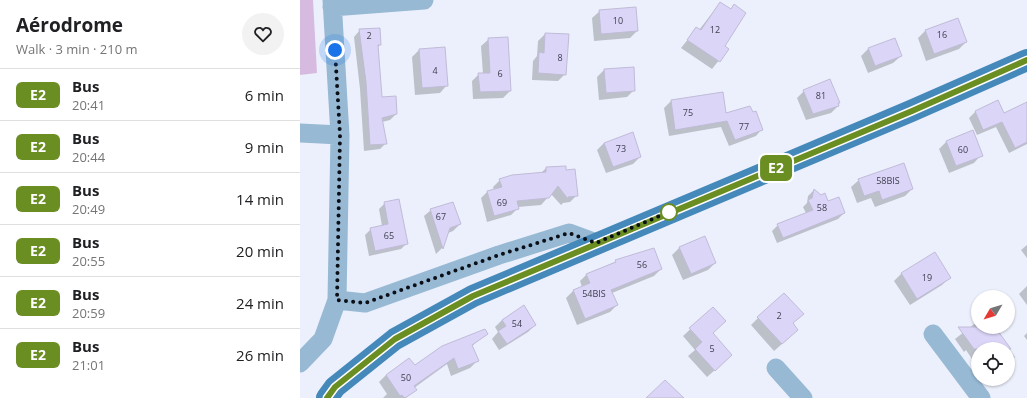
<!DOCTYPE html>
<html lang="en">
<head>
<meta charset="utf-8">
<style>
	:root { --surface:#fff; --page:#f2f2f2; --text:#202124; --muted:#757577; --line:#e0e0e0 }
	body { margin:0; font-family:"Open Sans",sans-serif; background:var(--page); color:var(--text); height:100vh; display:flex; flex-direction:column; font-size:15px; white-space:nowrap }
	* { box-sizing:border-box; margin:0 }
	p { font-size:13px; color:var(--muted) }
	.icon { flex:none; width:22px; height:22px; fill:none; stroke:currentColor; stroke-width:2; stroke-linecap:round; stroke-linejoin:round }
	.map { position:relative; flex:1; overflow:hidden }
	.drawer { display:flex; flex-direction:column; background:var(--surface); width:300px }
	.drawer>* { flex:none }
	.badge { padding:0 8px; border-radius:6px; font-size:14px; line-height:26px }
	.needle { width:26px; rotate:232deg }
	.tools { position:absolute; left:671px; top:290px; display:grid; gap:8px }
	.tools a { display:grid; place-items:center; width:44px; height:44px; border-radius:50%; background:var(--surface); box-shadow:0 1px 3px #0004; font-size:20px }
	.you { position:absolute; width:20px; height:20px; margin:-10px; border:3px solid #fff; border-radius:50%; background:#1a73e8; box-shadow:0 0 0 6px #1a73e833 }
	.map>.badge { position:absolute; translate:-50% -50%; box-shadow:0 0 0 2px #fff }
	.round { display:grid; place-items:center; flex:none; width:42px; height:42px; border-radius:21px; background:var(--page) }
	.head { display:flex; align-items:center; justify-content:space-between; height:68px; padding:0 16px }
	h1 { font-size:19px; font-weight:700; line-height:30px }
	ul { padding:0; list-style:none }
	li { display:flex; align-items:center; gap:12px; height:52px; padding:0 16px; border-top:1px solid var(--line) }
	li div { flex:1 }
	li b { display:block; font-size:15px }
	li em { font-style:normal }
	li .badge { min-width:44px; font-weight:700; text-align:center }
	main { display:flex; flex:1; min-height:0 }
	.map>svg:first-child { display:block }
</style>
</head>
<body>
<main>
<section class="drawer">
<div class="head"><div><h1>Aérodrome</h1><p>Walk · 3 min · 210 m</p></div><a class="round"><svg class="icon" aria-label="heart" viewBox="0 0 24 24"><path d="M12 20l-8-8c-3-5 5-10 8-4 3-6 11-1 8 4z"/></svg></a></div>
<ul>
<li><span class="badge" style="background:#6b8e23;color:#fff">E2</span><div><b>Bus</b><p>20:41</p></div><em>6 min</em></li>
<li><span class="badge" style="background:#6b8e23;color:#fff">E2</span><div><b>Bus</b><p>20:44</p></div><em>9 min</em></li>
<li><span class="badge" style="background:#6b8e23;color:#fff">E2</span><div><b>Bus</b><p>20:49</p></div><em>14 min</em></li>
<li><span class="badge" style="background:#6b8e23;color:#fff">E2</span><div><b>Bus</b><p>20:55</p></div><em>20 min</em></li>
<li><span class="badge" style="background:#6b8e23;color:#fff">E2</span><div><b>Bus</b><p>20:59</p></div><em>24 min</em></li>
<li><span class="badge" style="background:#6b8e23;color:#fff">E2</span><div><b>Bus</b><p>21:01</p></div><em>26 min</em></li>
</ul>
</section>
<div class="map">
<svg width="727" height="398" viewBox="0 0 727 398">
	<rect width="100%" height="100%" fill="#ecf0fc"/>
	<path fill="#d7badf" d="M 0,0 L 13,0 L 17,73 L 0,75 Z"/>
	<path fill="#0003" d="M 420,3 L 430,10 L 434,6 L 423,46 L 428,49 L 412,69 L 381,48 L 397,28 L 399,30 Z
		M 300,11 L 337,31 L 330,38 L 294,41 L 292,18 Z
		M 60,30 L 80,45 L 77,48 L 81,98 L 96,114 L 90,120 L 82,122 L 86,143 L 80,149 L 64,151 L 60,89 L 54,37 Z
		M 625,31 L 666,42 L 659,49 L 626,61 L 618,38 Z
		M 245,34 L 265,74 L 258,81 L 232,80 L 233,61 L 237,56 L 238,41 Z
		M 189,39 L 210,91 L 203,98 L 173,99 L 172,81 L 179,74 L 183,74 L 181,46 Z
		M 568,49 L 601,56 L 593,63 L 568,73 L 561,56 Z
		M 119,50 L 147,85 L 140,93 L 115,95 L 112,57 Z
		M 304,70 L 334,90 L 327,97 L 299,100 L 297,77 Z
		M 504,91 L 537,104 L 538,106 L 531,113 L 506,120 L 497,98 Z
		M 422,93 L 425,114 L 462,129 L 456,136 L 429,146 L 421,127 L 369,136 L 364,108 L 371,101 Z
		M 698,102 L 703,114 L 727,103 L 727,144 L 709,153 L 696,127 L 677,135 L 669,118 L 675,112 Z
		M 646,142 L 681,155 L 674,163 L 649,173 L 639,149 Z
		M 304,143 L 340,157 L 333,164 L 306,173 L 297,150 Z
		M 246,168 L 265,171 L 277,195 L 270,202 L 263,203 L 261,205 L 251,194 L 241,205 L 218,207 L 218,208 L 211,215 L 187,222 L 181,198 L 187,192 L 194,190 L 193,187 L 200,180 L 241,173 Z
		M 559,180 L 612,189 L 605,196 L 575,207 L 571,198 L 557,203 L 551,187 Z
		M 514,190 L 527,202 L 544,213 L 538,219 L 477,243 L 472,231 L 478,225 L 506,213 L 503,207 L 507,203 L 508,196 Z
		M 85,203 L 107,243 L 101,249 L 69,256 L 65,235 L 71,229 L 82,226 L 79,209 Z
		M 131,210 L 160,224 L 153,231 L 148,233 L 142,248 L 136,254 L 124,216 Z
		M 727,245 L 727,258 L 721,250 Z
		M 379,248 L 415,263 L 408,270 L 383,280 L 372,255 Z
		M 331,255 L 332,257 L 361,269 L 354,276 L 312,293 L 317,305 L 310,312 L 277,325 L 266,298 L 273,291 L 282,287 L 280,281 L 287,274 Z
		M 602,273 L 649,278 L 642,285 L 610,305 L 594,281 Z
		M 727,286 L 727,305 L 719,294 Z
		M 223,307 L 235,325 L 228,332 L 199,350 L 192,339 L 198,332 L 195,327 L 202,320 Z
		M 413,308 L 412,333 L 424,362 L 407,377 L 388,356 L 395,350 L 383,336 Z
		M 458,318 L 492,324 L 490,337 L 474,351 L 451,325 Z
		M 678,321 L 678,327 L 693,327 L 715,357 L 708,364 L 708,349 L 678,349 L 678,368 L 666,350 L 664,352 L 655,339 Z
		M 727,333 L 727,340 L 724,336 Z
		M 186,334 L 172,346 L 177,361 L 170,368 L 151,376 L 147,364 L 114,388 L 115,390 L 106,398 L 83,398 L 87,394 L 79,382 L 86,375 L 114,367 Z"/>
	<path fill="#dbd5f8" stroke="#c0bbd7" d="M 420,2 L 431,9 L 434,4 L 446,13 L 425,46 L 429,49 L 420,62 L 387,40 L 396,27 L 401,30 Z
		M 336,7 L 338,31 L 301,34 L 299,10 Z
		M 658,18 L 667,42 L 634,54 L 625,30 Z
		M 80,28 L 81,45 L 78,45 L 82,97 L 96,96 L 97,114 L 82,118 L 87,144 L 70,145 L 66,82 L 59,29 Z
		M 245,33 L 269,34 L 266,75 L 238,73 L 239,52 L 244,53 Z
		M 208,37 L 211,91 L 180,92 L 178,73 L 190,73 L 188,38 Z
		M 595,38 L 602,56 L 575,66 L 568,48 Z
		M 145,47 L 148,86 L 122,88 L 119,49 Z
		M 334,67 L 335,91 L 306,93 L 304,69 Z
		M 530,79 L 540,103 L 538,103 L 539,106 L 513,114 L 503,90 Z
		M 423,92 L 426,113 L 450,106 L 453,112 L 456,111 L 463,130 L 435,140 L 427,121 L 375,130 L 371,100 Z
		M 698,100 L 704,113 L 727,102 L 727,142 L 715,148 L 702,122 L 683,130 L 675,111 Z
		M 673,130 L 683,156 L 656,166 L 646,141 Z
		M 333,132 L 341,157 L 313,167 L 304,143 Z
		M 604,163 L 613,189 L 582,200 L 579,191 L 564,196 L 558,179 Z
		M 266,166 L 266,170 L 275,169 L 278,196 L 268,197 L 268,199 L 258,186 L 249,198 L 217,201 L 219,209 L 194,216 L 187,191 L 202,187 L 199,179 L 212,175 L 246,172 L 246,167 Z
		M 514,189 L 521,195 L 525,193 L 528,201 L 539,197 L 545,213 L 483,238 L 477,224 L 513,210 L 508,200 L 512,198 Z
		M 99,199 L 108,244 L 75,251 L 70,228 L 88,224 L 84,202 Z
		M 153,202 L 161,224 L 150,228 L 143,249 L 130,209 Z
		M 405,236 L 416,263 L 391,274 L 379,247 Z
		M 354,248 L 362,269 L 311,290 L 318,305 L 285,319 L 273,290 L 290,283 L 286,274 L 316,262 L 315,260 Z
		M 635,252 L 651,278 L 617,299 L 601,273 Z
		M 484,293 L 504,314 L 493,323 L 498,330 L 482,344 L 457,317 Z
		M 224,305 L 236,325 L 207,344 L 198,331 L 206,326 L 202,320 Z
		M 413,307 L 426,321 L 413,333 L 432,355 L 415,371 L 395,349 L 402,342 L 389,328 Z
		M 658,327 L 695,327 L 711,349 L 674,349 Z
		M 185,329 L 188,334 L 172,345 L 179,361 L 158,369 L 154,358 L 114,386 L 117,390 L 105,398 L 102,395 L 100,396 L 86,375 L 109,358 L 115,365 L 142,346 Z
		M 365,380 L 384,398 L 346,398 Z"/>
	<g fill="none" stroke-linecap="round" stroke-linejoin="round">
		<path stroke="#97b9d4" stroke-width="19" d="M 32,7 L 124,0
			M 0,133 L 40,135
			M 37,300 L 65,303 L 199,255 L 269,233 L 296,243
			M 633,334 L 681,398
			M 0,363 L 23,339 L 37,300 L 40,135 L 32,0
			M 476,368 L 503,398"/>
		<path stroke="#4588ba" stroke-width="22" d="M 27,398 L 35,387 L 95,339 L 173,296 L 611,111 L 727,60"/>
	</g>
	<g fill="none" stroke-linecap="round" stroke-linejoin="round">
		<defs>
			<path id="line" d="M 27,398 L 35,387 L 95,339 L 173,296 L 612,111 L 727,60"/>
		</defs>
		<use href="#line" stroke="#fff" stroke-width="9"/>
		<use href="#line" stroke="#6b8e23" stroke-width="6"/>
		<path stroke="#0a0e16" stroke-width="4" stroke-dasharray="0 7.2" d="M 35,50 L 40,135 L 37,300 L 65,303 L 199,255 L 269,233 L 296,243 L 369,212"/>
	</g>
	<circle fill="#fff" stroke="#6b8e23" stroke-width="2" cx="369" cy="212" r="8"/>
	<g text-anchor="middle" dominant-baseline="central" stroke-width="3" stroke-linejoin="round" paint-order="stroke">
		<g font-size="9" fill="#3e404e">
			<text x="318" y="20">10</text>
			<text x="415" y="29">12</text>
			<text x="642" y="34">16</text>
			<text x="69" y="35">2</text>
			<text x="260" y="57">8</text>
			<text x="135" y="70">4</text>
			<text x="200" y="73">6</text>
			<text x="521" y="95">81</text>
			<text x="388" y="112">75</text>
			<text x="444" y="126">77</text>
			<text x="321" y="148">73</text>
			<text x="663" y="149">60</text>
			<text x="588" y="180">58BIS</text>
			<text x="202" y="202">69</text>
			<text x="522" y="207">58</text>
			<text x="141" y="216">67</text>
			<text x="89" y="235">65</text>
			<text x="342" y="264">56</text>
			<text x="627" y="277">19</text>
			<text x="294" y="293">54BIS</text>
			<text x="479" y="315">2</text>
			<text x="217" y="323">54</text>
			<text x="412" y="348">5</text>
			<text x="106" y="377">50</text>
		</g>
	</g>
</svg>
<div class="tools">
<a><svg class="needle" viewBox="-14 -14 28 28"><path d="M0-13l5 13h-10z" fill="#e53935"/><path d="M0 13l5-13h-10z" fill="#757577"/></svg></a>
<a><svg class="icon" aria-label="locate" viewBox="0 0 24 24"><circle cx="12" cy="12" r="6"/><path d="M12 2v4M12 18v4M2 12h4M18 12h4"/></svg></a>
</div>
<div class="you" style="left:35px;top:50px"></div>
<b class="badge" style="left:476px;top:168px;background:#6b8e23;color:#fff">E2</b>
</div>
</main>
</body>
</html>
